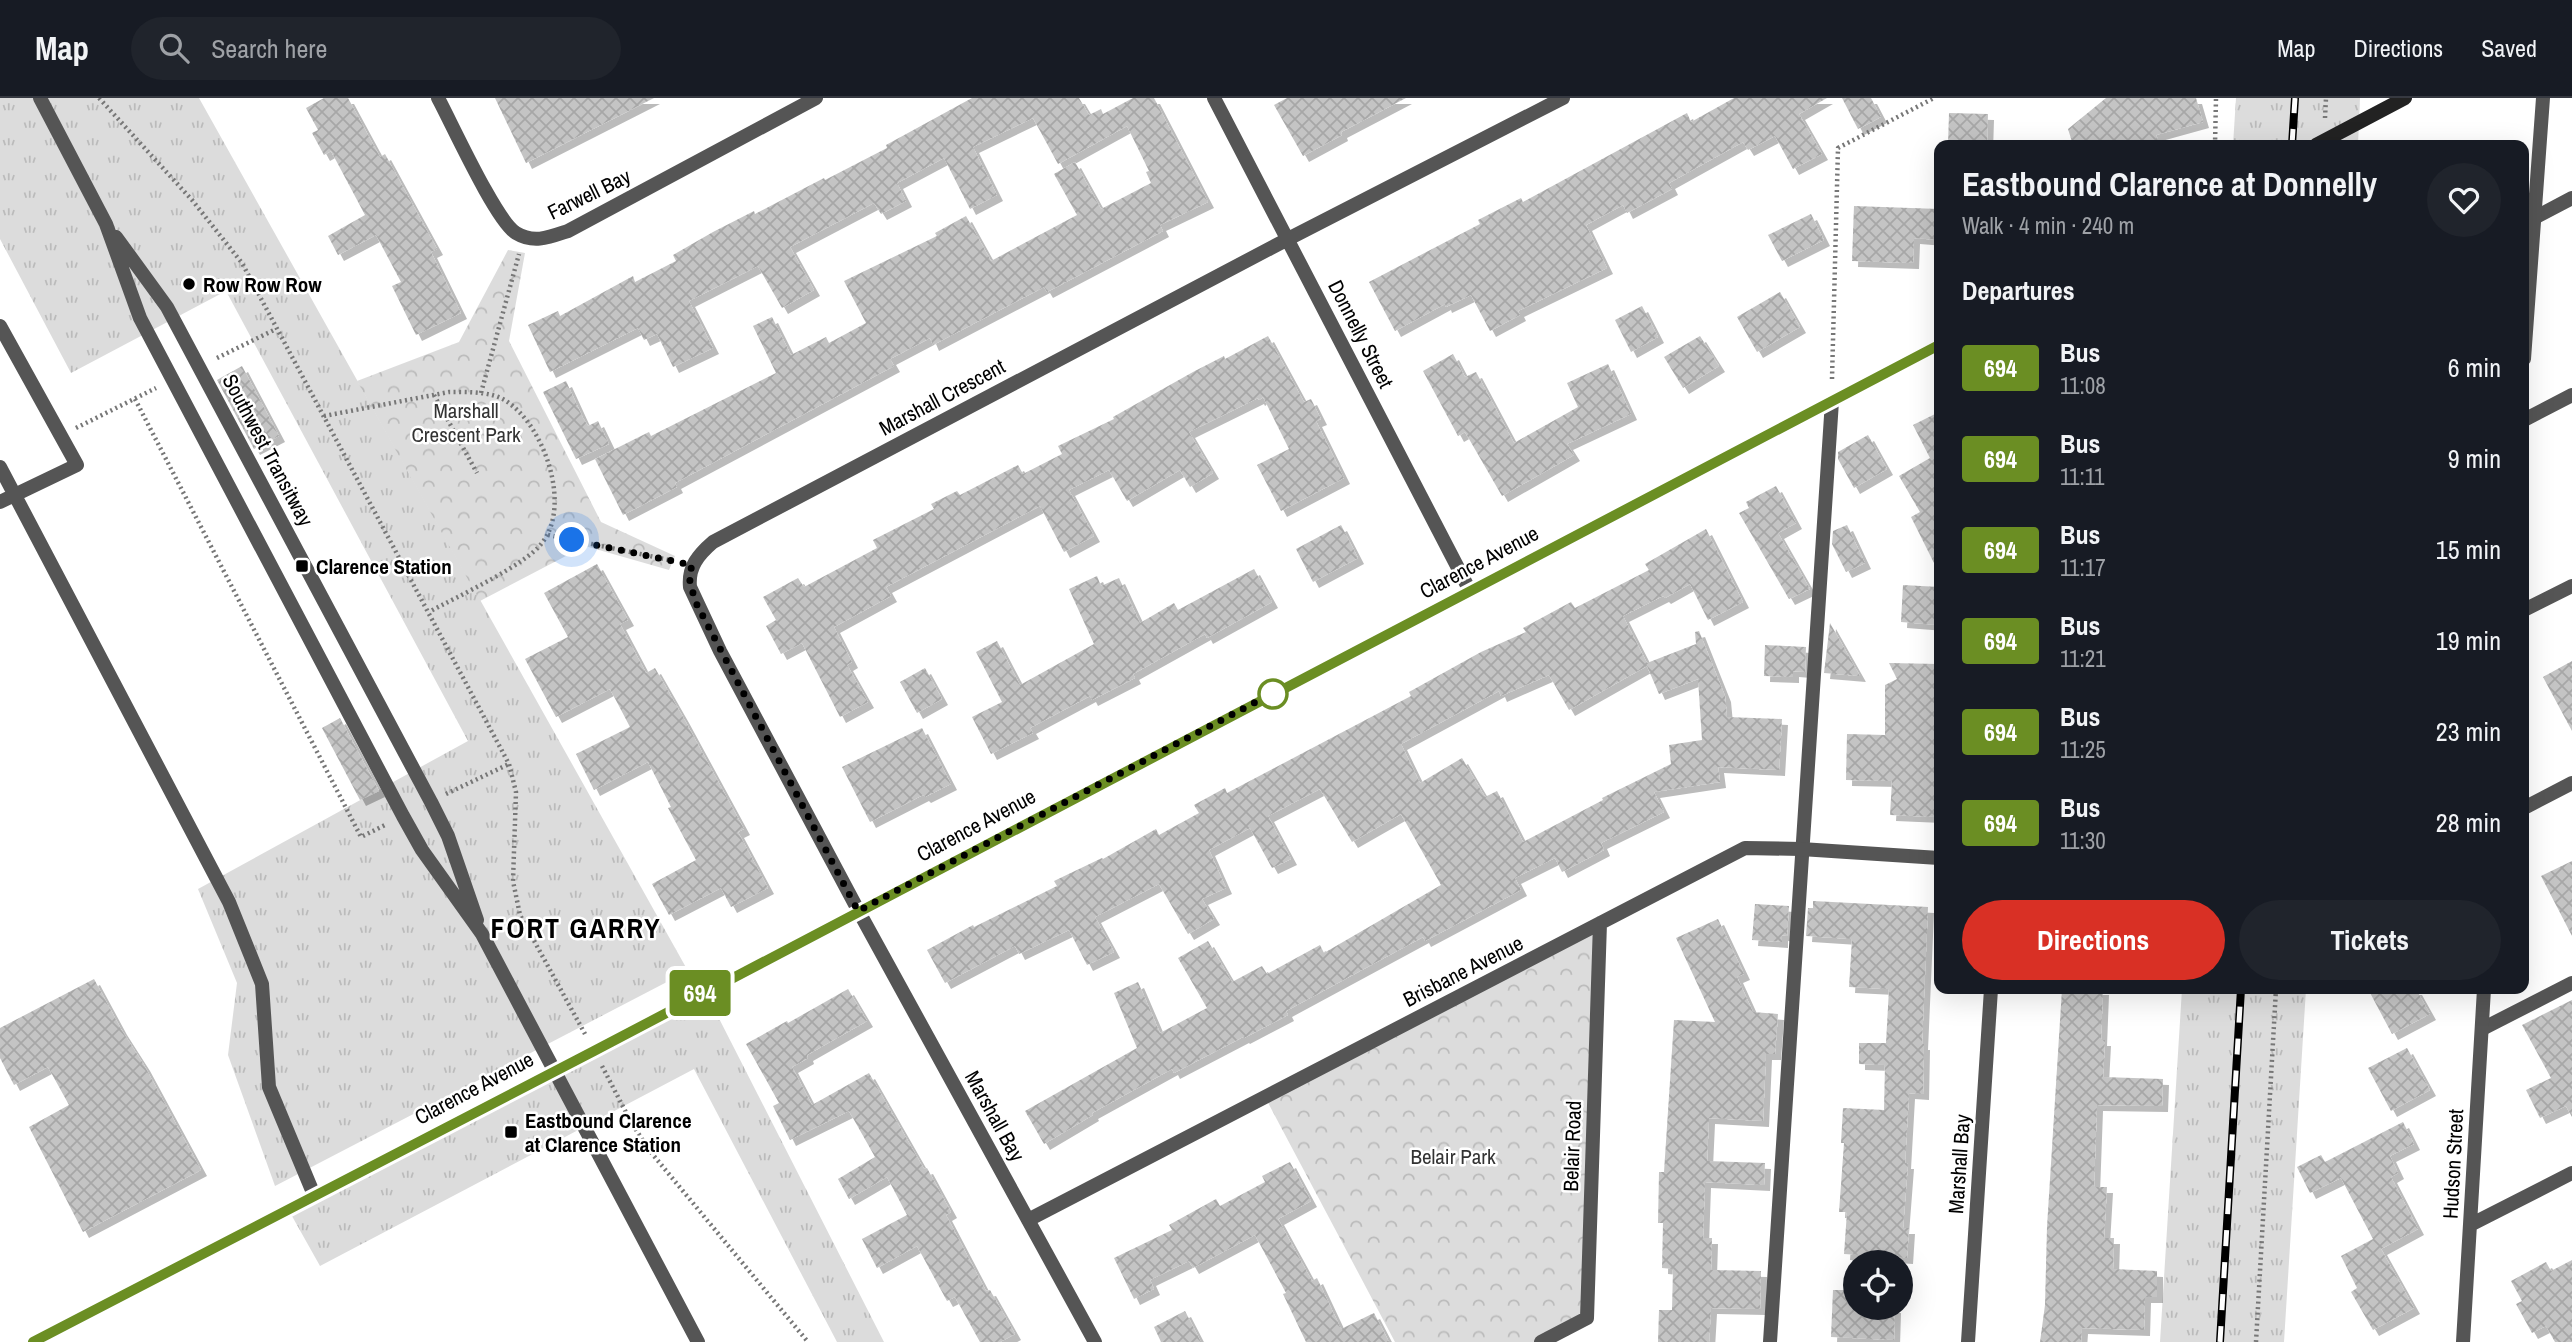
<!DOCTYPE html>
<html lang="en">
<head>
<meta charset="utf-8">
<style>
	:root { --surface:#171b24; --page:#20242c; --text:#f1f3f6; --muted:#9ea1a6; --line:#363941; --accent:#d93025 }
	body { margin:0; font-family:"Archivo Narrow",sans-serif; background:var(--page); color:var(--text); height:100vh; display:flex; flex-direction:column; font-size:26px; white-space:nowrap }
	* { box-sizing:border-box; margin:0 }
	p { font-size:23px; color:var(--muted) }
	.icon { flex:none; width:38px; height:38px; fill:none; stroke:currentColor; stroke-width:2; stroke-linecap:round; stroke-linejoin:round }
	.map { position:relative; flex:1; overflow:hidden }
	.sheet { position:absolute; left:1934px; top:42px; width:595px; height:854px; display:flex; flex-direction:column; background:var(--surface); border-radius:14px; box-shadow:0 7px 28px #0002 }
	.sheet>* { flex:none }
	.badge { padding:0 14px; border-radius:5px; font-size:24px; line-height:46px }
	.tools { position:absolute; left:1843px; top:1152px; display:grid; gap:14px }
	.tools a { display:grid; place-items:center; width:70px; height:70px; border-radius:50%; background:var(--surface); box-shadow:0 7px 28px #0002; font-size:35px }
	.you { position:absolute; width:35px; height:35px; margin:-18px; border:5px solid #fff; border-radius:50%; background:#1a73e8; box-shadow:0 0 0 10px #1a73e833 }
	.map>.badge { position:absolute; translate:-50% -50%; box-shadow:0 0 0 4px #fff }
	h2 { padding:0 28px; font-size:26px; line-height:63px }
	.round { display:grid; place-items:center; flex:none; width:74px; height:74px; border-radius:37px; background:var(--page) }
	.summary { display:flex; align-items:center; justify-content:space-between; height:119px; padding:0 28px }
	h1 { font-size:33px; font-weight:800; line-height:52px }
	.action { display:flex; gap:14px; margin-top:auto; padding:14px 28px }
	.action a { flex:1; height:80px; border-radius:42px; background:var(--accent); color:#fff; font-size:28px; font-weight:800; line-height:80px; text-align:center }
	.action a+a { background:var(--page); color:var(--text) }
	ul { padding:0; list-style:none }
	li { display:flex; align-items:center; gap:21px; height:91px; padding:0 28px }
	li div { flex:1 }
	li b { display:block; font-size:26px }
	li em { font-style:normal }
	li .badge { min-width:77px; font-weight:700; text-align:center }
	header { display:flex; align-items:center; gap:42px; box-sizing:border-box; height:98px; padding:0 35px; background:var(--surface); border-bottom:2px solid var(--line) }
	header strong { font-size:33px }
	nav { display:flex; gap:38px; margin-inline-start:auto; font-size:24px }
	.search { width:490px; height:63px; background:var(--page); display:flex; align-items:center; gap:18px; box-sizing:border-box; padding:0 24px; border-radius:38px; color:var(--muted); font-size:26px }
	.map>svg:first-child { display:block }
</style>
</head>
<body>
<header>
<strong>Map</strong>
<div class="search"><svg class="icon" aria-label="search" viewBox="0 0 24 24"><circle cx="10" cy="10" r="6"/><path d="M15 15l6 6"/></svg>Search here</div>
<nav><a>Map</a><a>Directions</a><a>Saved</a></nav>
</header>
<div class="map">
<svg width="2572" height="1244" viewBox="0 0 2572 1244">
	<defs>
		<pattern id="grass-tufts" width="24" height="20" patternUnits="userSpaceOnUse" patternTransform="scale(1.75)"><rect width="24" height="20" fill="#dcdcdc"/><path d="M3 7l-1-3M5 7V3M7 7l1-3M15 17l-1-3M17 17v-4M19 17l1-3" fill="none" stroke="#bbb"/></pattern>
		<pattern id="forest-crowns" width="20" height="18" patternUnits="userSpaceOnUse" patternTransform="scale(1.75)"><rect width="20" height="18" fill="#dcdcdc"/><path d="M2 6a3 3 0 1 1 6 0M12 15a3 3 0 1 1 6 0" fill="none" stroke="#bbb"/></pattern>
		<pattern id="building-cross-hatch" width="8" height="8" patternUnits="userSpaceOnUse" patternTransform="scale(1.75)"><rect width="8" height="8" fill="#c4c4c4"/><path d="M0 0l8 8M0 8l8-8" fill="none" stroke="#a7a7a7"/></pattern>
		<filter id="shadow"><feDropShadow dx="6" dy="6" stdDeviation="0" flood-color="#0004"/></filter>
	</defs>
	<rect width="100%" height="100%" fill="#fff"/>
	<path fill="url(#grass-tufts)" d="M 0,0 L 199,0 L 688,873 L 275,1088 L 228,957 L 237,885 L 198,791 L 468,643 L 226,193 L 71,275 L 0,141 Z
		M 2236,0 L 2360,0 L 2358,47 L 2233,47 Z
		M 2182,891 L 2306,891 L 2284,1244 L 2160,1244 Z
		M 705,893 L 884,1244 L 837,1244 L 694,971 L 320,1168 L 288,1111 Z"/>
	<path fill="url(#forest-crowns)" d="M 508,152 L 525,155 L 509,243 L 601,424 L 675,458 L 669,472 L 585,448 L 480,503 L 357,283 L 459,244 Z
		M 1600,825 L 1587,1220 L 1541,1244 L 1395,1244 L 1265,999 Z"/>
	<path fill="url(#building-cross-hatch)" fill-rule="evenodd" filter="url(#shadow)" d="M 324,0 L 348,0 L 380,59 L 385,56 L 437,151 L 431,154 L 461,215 L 416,237 L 392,188 L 401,184 L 376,137 L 338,157 L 328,138 L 365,117 L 331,53 L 324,57 L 312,35 L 318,32 L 306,10 Z
		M 495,0 L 654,0 L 526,65 Z
		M 972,0 L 1079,0 L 1089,17 L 1101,11 L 1103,16 L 1133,0 L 1154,0 L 1208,104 L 1160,127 L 1163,133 L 1047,194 L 1044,189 L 933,247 L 930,240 L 890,261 L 894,268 L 675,385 L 677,389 L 623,417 L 595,361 L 649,334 L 651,338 L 776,275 L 753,228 L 772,219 L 791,257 L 826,239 L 829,245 L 866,225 L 844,183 L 937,138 L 935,135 L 966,118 L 991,163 L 1077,117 L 1054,76 L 1075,64 L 1101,111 L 1151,85 L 1146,74 L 1149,73 L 1127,28 L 1058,66 L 1033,20 L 973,49 L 997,97 L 970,111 L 944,60 L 897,85 L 906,103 L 881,116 L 874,105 L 790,149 L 814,192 L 782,210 L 758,168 L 689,203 L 713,250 L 673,269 L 657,236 L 644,242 L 638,230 L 550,274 L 528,227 L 558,213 L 560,218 L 633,178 L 635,184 L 676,163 L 673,157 L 713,134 L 754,113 L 755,116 L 824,80 L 825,82 L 887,50 L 886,47 Z
		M 1287,0 L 1406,0 L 1341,34 L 1342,37 L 1303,58 L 1274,7 Z
		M 1734,0 L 1827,0 L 1799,16 L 1822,56 L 1793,71 L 1775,38 L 1748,52 L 1743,44 L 1669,85 L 1672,91 L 1627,115 L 1623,107 L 1586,127 L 1607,170 L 1518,213 L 1520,217 L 1490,233 L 1471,197 L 1446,209 L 1445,206 L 1395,233 L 1369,184 L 1480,126 L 1478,122 L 1521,100 L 1523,104 L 1687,15 L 1691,24 Z
		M 1842,0 L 1871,0 L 1881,19 L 1858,31 Z
		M 2106,0 L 2196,0 L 2203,24 L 2156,37 L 2158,42 L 2141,47 L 2073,47 L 2068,31 Z
		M 1949,15 L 1988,16 L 1987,47 L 1948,47 Z
		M 1854,108 L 1939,111 L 1939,142 L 1914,140 L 1913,165 L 1852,163 Z
		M 1811,116 L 1824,142 L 1782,163 L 1768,137 Z
		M 1780,194 L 1800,229 L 1757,254 L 1737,219 Z
		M 1642,208 L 1658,239 L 1631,254 L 1615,222 Z
		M 1268,238 L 1304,304 L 1311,301 L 1321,321 L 1316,323 L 1344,380 L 1281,413 L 1257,367 L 1289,351 L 1263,299 L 1259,302 L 1258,300 L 1189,334 L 1213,375 L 1190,389 L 1180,372 L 1127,403 L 1109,372 L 1069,392 L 1094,438 L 1064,454 L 1040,408 L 886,489 L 891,498 L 834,529 L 852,564 L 847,567 L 868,604 L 840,619 L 802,545 L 781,556 L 766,528 L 776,522 L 763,499 L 798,480 L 804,489 L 877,450 L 873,442 L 934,411 L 931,406 L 957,393 L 960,397 L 1018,367 L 1023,376 L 1062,356 L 1058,348 L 1114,321 L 1113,319 L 1193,274 L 1224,258 L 1225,261 Z
		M 1700,238 L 1719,268 L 1683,290 L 1664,259 Z
		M 1453,256 L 1465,279 L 1476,274 L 1514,345 L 1578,309 L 1567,285 L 1608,266 L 1631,316 L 1567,346 L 1574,357 L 1502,398 L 1465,334 L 1458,338 L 1423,273 Z
		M 242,268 L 279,338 L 254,351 L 217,282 Z
		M 566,283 L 583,320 L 588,328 L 598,323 L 609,346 L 576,361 L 543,294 Z
		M 1939,314 L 1939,475 L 1911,419 L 1920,414 L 1899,378 L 1930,360 L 1913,327 Z
		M 1868,337 L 1887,371 L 1854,390 L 1838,361 L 1838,354 Z
		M 1776,388 L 1796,425 L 1778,435 L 1810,491 L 1789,501 L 1739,415 L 1749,410 L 1746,404 Z
		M 1341,427 L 1358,460 L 1313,484 L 1296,451 Z
		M 1847,427 L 1865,465 L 1846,474 L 1832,446 L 1833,433 Z
		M 1706,431 L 1743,504 L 1708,522 L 1690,486 L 1665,500 L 1663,498 L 1623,518 L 1647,565 L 1696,546 L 1695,534 L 1699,533 L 1725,598 L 1727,619 L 1782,621 L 1779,672 L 1718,669 L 1720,684 L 1654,694 L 1664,714 L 1601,745 L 1604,752 L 1562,774 L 1555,760 L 1515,780 L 1521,792 L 1425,843 L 1423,839 L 1286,913 L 1288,917 L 1244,940 L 1243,939 L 1174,975 L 1172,971 L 1092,1015 L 1093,1017 L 1044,1046 L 1025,1013 L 1137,950 L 1114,895 L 1138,884 L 1160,935 L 1207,910 L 1178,860 L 1208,843 L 1232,884 L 1262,868 L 1267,876 L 1320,847 L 1324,855 L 1441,787 L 1401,716 L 1352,744 L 1320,691 L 1268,718 L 1291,761 L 1272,770 L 1250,730 L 1209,752 L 1226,790 L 1202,801 L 1214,821 L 1188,836 L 1159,786 L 1095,819 L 1114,854 L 1087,867 L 1069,832 L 1019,856 L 1015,848 L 945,885 L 927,852 L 973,827 L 974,829 L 1057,788 L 1054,783 L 1102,760 L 1103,761 L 1156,731 L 1159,737 L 1199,715 L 1194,707 L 1225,690 L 1227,695 L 1411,598 L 1409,594 L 1481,554 L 1526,534 L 1523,530 L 1571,504 L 1575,510 L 1649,472 L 1645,466 ZM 1647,568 L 1659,596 L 1698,581 L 1702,642 L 1669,647 L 1671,666 L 1602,700 L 1603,702 L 1523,744 L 1497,693 L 1485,699 L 1462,660 L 1420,685 L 1401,646 L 1499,593 L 1501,598 L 1549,577 L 1569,612 Z
		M 597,466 L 628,522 L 620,526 L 646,575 L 655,570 L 683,619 L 744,731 L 738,734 L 768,790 L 731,809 L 721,790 L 669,817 L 652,786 L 696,762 L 668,710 L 671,709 L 648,664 L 594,692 L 576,656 L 630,629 L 610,591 L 556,619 L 525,561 L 568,539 L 544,495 Z
		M 1254,471 L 1272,504 L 1207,540 L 1205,536 L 1133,576 L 1135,580 L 1092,602 L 1090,598 L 1030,630 L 1033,635 L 991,656 L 972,619 L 1002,604 L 976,554 L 997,543 L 1020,587 L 1094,546 L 1069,491 L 1097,478 L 1101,488 L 1119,480 L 1140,525 L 1174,505 L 1178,512 Z
		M 1903,487 L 1939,489 L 1939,527 L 1901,524 Z
		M 1830,525 L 1860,578 L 1824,575 Z
		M 1765,547 L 1806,549 L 1805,574 L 1793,573 L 1793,579 L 1764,578 Z
		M 2572,563 L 2572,633 L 2543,579 Z
		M 1889,565 L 1938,566 L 1939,659 L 1936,719 L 1890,717 L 1892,683 L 1846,682 L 1847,636 L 1885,637 L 1885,587 L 1897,581 Z
		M 925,570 L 942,601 L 917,615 L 900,584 Z
		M 340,620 L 379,693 L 360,702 L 322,630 Z
		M 922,630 L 951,686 L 925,699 L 923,697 L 870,724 L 842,669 Z
		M 2572,763 L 2572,838 L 2541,778 Z
		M 1813,803 L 1928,809 L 1922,946 L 1924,946 L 1923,996 L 1909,995 L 1905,1065 L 1908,1065 L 1903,1130 L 1909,1130 L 1907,1160 L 1844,1156 L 1847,1114 L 1839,1114 L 1844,1045 L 1841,1045 L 1843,1010 L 1884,1012 L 1885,967 L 1859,966 L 1859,945 L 1886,945 L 1889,891 L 1849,889 L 1852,841 L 1806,838 L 1808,810 L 1813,810 Z
		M 1755,806 L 1789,808 L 1787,838 L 1782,837 L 1782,844 L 1752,842 Z
		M 1718,821 L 1744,876 L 1737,879 L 1753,914 L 1778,916 L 1775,956 L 1766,956 L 1763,1023 L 1709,1020 L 1707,1063 L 1765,1065 L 1764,1087 L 1705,1084 L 1703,1140 L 1712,1140 L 1711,1172 L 1761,1173 L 1760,1211 L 1711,1210 L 1709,1244 L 1658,1244 L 1659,1212 L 1672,1212 L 1673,1171 L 1662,1170 L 1663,1125 L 1658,1125 L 1659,1074 L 1664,1074 L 1674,922 L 1715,924 L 1676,840 Z
		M 94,881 L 121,931 L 144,967 L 201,1072 L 83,1134 L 29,1029 L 69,1007 L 48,969 L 14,987 L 0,960 L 0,930 Z
		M 848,891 L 867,923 L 807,957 L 808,960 L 792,969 L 812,1007 L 869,975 L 924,1071 L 927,1070 L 951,1114 L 946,1117 L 986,1193 L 990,1192 L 1015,1236 L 1000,1244 L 980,1244 L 955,1199 L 947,1203 L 917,1148 L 877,1170 L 862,1141 L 907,1117 L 887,1079 L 849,1101 L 838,1081 L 875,1059 L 849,1013 L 790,1042 L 773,1008 L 779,1005 L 746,946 L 787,923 L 788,925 Z
		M 2062,891 L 2103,891 L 2101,942 L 2105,942 L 2103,979 L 2163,981 L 2162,1008 L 2097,1007 L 2094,1089 L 2107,1089 L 2104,1140 L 2114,1140 L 2113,1171 L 2157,1173 L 2157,1199 L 2145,1199 L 2144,1232 L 2082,1230 L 2081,1244 L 2040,1244 L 2045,1207 L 2047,1129 Z
		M 2368,891 L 2416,891 L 2430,916 L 2392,936 Z
		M 2572,902 L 2572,1019 L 2566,1008 L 2540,1020 L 2526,992 L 2551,980 L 2522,927 Z
		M 2407,950 L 2430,992 L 2391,1013 L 2368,970 Z
		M 2403,1024 L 2414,1046 L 2390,1058 L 2398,1075 L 2391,1079 L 2418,1131 L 2381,1151 L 2414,1210 L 2373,1232 L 2351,1194 L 2357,1190 L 2341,1158 L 2373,1141 L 2341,1080 L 2310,1095 L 2297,1069 L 2321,1057 L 2325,1064 Z
		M 1290,1064 L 1311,1103 L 1278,1121 L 1312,1183 L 1317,1180 L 1341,1231 L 1374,1215 L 1389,1244 L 1306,1244 L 1283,1196 L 1286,1195 L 1255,1137 L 1193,1170 L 1189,1163 L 1150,1182 L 1154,1191 L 1134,1201 L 1114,1160 L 1172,1132 L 1169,1127 L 1216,1101 L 1220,1108 L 1265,1084 L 1262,1078 Z
		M 2572,1162 L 2572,1244 L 2555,1244 L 2546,1228 L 2532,1235 L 2516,1206 L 2522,1203 L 2511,1183 L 2546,1164 L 2551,1173 Z
		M 1833,1192 L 1855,1192 L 1855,1209 L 1895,1209 L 1894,1242 L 1831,1239 Z
		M 1185,1213 L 1201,1244 L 1161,1244 L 1154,1229 Z"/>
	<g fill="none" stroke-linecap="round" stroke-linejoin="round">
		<path stroke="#777" stroke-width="4.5" stroke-dasharray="2 3.5" stroke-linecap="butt" d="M 99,0 L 192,102 L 242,165 L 509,666 L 516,694 L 513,783 L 520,817 L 585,936
			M 2325,20 L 2326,0
			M 2215,47 L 2216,0
			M 217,260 L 276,231
			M 1832,281 L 1838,50 L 1934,0
			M 481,295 L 519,156
			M 434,297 L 477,375
			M 135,301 L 361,739 L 385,727
			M 324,318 L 449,294 C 467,294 491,293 506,303 C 544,327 572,407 542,445 C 526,467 456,499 429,514
			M 76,330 L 156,290
			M 548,437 L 674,463
			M 446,696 L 509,666
			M 602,968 L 631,1024 L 649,1052 L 808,1244
			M 2256,1244 L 2276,891"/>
		<path stroke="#555" stroke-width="14" d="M 40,0 L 106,126 L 140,220 L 403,718 L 422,752 L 482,836 L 698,1244
			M 2536,119 L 2572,100
			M 116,139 L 167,209 L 431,704 L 448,738 L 477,822
			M 0,228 L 77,367 L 0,404
			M 0,369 L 229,804 L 262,886 L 269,989 L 314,1097
			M 2524,512 L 2572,488
			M 2482,931 L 2572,885
			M 1770,1244 L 1832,303"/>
		<path stroke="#555" stroke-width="14" d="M 438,0 C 452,26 496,123 516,135 C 534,146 550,139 568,133 L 816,0
			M 1214,0 L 1470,493
			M 2524,261 L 2543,0
			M 2524,322 L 2572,297
			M 2524,710 L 2572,685
			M 1028,1122 L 1745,750 L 1801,751 L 1939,760
			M 2470,1127 L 2572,1075
			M 1095,1244 L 858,812 L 720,553 L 690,489 C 688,469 698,457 713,444 L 1288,141 L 1563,0
			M 1541,1244 L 1587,1220 L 1600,825
			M 1968,1244 L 1991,891
			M 2463,1244 L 2484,891"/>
		<path stroke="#222" stroke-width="14" d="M 2316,47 L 2405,0
			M 33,1244 L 594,953 L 1939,247"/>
		<defs>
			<path id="rail" d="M 2292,47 L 2295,0
				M 2220,1244 L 2241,891"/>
		</defs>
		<use href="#rail" stroke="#000" stroke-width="8"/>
		<use href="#rail" stroke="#fff" stroke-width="5" stroke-dasharray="16" stroke-linecap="butt"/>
	</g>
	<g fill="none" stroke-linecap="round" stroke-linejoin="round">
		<defs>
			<path id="line" d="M 33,1244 L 594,953 L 1939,247"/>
		</defs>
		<use href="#line" stroke="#fff" stroke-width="16"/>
		<use href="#line" stroke="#6b8e23" stroke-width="10"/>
		<path stroke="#000" stroke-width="7" stroke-dasharray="0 12.6" d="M 572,442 L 692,467 L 689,479 L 695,503 L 858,813 L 1275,594 L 1273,596"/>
	</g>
	<g fill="#000" stroke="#fff" stroke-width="2.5">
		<circle cx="189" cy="186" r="7"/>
		<rect x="295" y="461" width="14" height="14" rx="3.5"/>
		<rect x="504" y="1027" width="14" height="14" rx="3.5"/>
	</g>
	<circle fill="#fff" stroke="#6b8e23" stroke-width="3.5" cx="1273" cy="596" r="14"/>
	<g text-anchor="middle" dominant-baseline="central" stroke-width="5" stroke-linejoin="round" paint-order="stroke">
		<g font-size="21" fill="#000" stroke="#fff">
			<text transform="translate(589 96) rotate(-26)">Farwell Bay</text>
			<text transform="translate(1361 236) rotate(63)">Donnelly Street</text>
			<text transform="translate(942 299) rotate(-28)">Marshall Crescent</text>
			<text transform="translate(268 352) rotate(62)">Southwest Transitway</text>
			<text transform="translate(1479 464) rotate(-28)">Clarence Avenue</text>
			<text transform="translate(976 727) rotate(-28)">Clarence Avenue</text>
			<text transform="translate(1463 873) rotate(-27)">Brisbane Avenue</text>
			<text transform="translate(474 990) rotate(-28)">Clarence Avenue</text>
			<text transform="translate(995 1018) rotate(61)">Marshall Bay</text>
			<text transform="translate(1572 1048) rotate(-88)">Belair Road</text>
			<text transform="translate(1959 1066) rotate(-86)">Marshall Bay</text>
			<text transform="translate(2453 1066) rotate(-87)">Hudson Street</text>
		</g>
		<g font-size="21" font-weight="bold" fill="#000" stroke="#fff" text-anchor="start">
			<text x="203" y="186">Row Row Row</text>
			<text x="316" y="468">Clarence Station</text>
			<text x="525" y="1022">Eastbound Clarence<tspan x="525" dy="24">at Clarence Station</tspan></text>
		</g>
		<g font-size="21" fill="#333" stroke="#fff">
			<text x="466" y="312">Marshall<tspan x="466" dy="24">Crescent Park</tspan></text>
			<text x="1453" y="1058">Belair Park</text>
		</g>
		<g font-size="28" font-weight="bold" letter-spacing="2" fill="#000" stroke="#fff">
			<text x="576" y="830">FORT GARRY</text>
		</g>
	</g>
</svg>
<div class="tools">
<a><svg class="icon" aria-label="locate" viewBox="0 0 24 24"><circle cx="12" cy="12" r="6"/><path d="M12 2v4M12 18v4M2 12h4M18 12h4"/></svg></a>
</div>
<div class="you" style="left:572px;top:442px"></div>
<b class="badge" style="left:700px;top:895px;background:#6b8e23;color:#fff">694</b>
<section class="sheet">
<div class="summary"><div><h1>Eastbound Clarence at Donnelly</h1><p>Walk · 4 min · 240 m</p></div><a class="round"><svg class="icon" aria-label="heart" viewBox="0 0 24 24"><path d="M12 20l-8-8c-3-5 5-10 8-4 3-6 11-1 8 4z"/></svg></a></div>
<h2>Departures</h2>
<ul>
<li><span class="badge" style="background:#6b8e23;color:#fff">694</span><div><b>Bus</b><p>11:08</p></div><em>6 min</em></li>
<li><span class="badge" style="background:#6b8e23;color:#fff">694</span><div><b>Bus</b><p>11:11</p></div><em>9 min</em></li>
<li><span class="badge" style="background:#6b8e23;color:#fff">694</span><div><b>Bus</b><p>11:17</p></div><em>15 min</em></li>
<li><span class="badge" style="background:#6b8e23;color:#fff">694</span><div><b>Bus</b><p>11:21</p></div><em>19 min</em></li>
<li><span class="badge" style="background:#6b8e23;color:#fff">694</span><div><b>Bus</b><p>11:25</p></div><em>23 min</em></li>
<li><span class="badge" style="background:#6b8e23;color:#fff">694</span><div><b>Bus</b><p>11:30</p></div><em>28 min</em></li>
</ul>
<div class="action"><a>Directions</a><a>Tickets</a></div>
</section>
</div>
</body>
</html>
